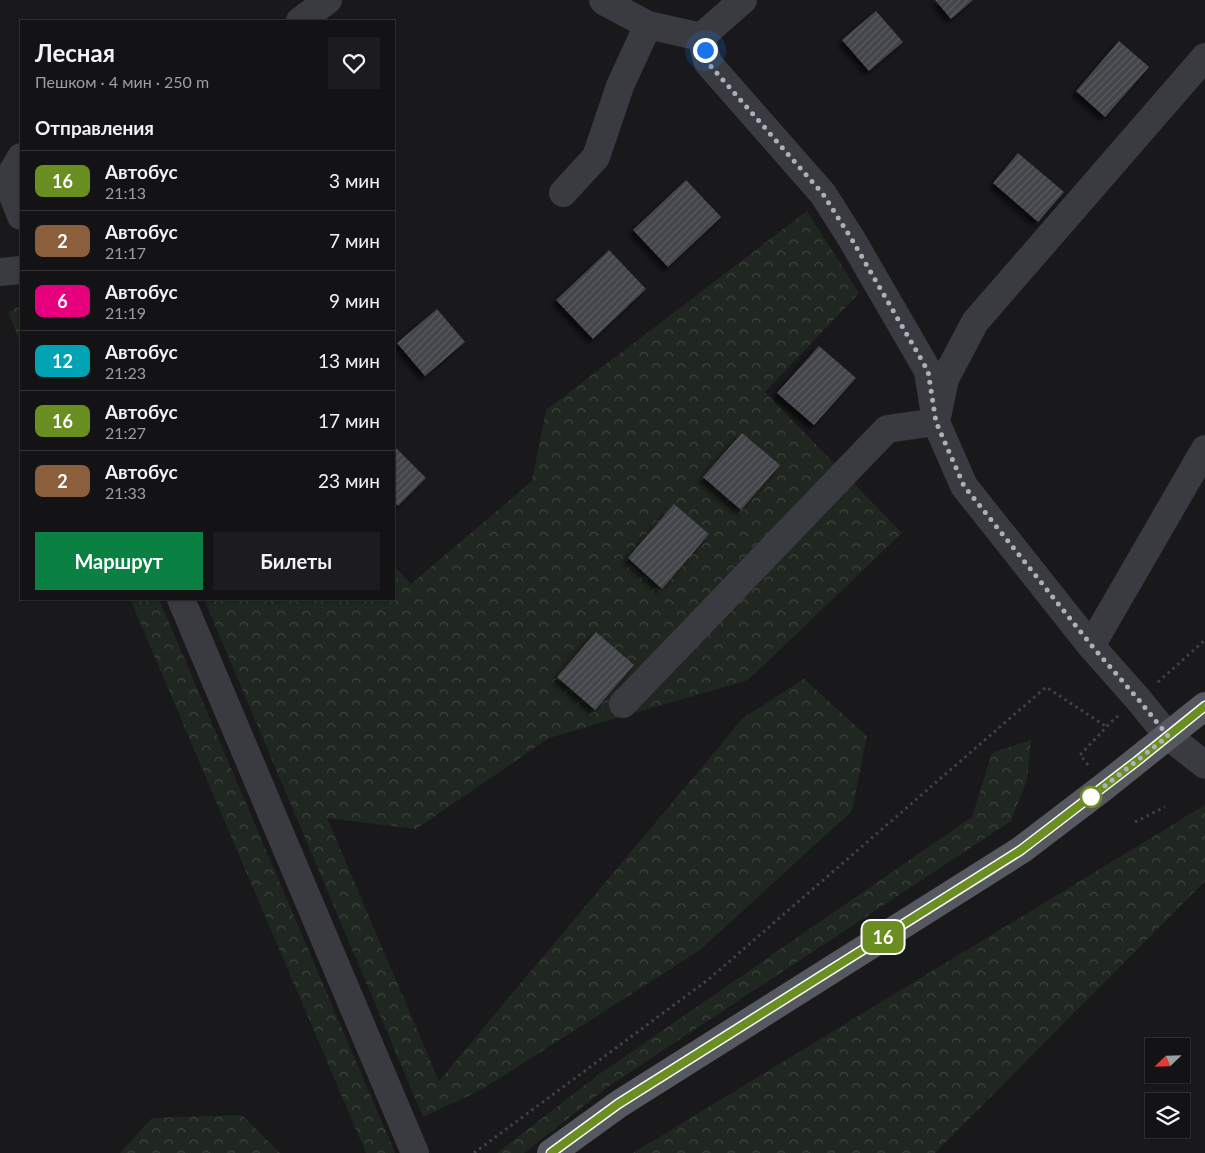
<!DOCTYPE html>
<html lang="ru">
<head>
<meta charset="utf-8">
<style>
	:root { --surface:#131315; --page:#1c1c1e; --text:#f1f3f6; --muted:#9d9ea0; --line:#323234; --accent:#0b8043 }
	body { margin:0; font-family:Lato,sans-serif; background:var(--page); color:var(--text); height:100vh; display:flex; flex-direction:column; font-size:19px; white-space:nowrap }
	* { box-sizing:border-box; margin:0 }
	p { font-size:16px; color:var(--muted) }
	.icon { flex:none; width:28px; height:28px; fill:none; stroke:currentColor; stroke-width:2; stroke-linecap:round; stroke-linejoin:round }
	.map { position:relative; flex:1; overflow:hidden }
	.drawer { position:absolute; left:20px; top:20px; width:375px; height:580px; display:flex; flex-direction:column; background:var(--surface); border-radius:0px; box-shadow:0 1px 4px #0004,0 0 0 1px var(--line) }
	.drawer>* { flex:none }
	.badge { padding:0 10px; border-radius:8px; font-size:18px; line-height:32px }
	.needle { width:32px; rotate:247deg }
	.fabs { position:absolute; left:1145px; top:1038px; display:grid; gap:10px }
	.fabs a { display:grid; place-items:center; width:45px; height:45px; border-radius:0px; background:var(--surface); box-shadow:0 1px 4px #0004,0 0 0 1px var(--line); font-size:25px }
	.you { position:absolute; width:25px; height:25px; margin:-12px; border:4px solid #fff; border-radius:50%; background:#1a73e8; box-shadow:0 0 0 8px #1a73e833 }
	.map>.badge { position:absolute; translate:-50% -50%; box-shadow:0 0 0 2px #fff }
	h2 { padding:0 15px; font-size:19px; line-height:45px }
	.round { display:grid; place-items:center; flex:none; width:52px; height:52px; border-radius:0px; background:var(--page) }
	.overview { display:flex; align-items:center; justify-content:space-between; height:85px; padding:0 15px }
	h1 { font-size:24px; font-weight:700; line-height:38px }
	.action { display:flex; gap:10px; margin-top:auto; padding:10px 15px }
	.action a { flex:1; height:58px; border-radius:0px; background:var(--accent); color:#fff; font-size:20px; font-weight:700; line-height:58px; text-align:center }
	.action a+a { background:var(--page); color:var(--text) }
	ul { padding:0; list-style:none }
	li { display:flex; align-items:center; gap:15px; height:60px; padding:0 15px; border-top:1px solid var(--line) }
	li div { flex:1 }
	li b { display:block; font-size:19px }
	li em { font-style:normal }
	li .badge { min-width:55px; font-weight:700; text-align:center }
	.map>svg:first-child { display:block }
</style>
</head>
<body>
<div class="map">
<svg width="1205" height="1153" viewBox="0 0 1205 1153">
	<defs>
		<pattern id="forest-crowns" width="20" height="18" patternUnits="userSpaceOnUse" patternTransform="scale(1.25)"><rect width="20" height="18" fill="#1f2720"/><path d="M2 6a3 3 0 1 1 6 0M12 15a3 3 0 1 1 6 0" fill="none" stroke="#3d443e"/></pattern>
		<pattern id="building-hatch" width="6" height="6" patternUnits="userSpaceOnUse" patternTransform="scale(1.25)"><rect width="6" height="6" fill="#434449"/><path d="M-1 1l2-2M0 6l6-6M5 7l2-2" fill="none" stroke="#5b5c61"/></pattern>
		<filter id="shadow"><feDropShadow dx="-4.5" dy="4.5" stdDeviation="2.5" flood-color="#0009"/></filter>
	</defs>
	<rect width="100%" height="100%" fill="#19191c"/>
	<path fill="url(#forest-crowns)" d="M 807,211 L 859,293 L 765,392 L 902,533 L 748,680 L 549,738 L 416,829 L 327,818 L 439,1081 L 743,718 L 804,679 L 867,736 L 852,811 L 700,950 L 481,1090 L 423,1117 L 204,599 L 394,599 L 394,566 L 411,584 L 532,481 L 546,410 Z
		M 21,306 L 21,344 L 8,312 Z
		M 130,599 L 159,599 L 395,1153 L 366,1153 Z
		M 1031,740 L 1027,780 L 1011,821 L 609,1086 L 524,1153 L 497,1153 L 598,1075 L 972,817 L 992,753 Z
		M 1205,805 L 1205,881 L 935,1153 L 633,1153 Z
		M 242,1115 L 280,1153 L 120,1153 L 152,1118 Z"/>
	<path fill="url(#building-hatch)" filter="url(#shadow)" d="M 935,0 L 973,0 L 951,19 Z
		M 876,11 L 903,42 L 869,71 L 842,40 Z
		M 1119,41 L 1149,67 L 1105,117 L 1076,91 Z
		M 1018,153 L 1064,192 L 1038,222 L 993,183 Z
		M 686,180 L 721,217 L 668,267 L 633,230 Z
		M 609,250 L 646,289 L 593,339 L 556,300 Z
		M 437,309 L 465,342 L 425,376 L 397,343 Z
		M 819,346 L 856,378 L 814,425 L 777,393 Z
		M 742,433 L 780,465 L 741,510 L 703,477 Z
		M 394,446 L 426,478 L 398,506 L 394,502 Z
		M 674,504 L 709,534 L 662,589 L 628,558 Z
		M 596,632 L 634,665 L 595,710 L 557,677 Z"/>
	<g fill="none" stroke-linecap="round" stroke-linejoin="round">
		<path stroke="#404248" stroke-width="3" stroke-dasharray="2.5 4" stroke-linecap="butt" d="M 1158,682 L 1205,640
			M 1088,765 L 1080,755 L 1111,722 L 1119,715
			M 1135,822 L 1165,807
			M 474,1153 L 709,979 L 1046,687 L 1107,727"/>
		<path stroke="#3a3b41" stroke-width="28" d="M 603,0 L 605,2 L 648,25 L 701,37 L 708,63 L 823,194 L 851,238 L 928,371 L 936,422 L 964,486 L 1091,646 L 1138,699 L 1168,736 L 1205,765
			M 300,21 L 328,0
			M 701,37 L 743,0
			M 7,181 L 21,157
			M 0,186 L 7,181 L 21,216
			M 563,193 L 596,157 L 620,86 L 648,25
			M 0,272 L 21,270
			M 181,599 L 415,1153
			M 1091,646 L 1205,449
			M 623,704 L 887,429 L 936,422 L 945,379 L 975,322 L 1205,57"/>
		<path stroke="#565860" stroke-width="28" d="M 551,1153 L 619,1104 L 1021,850 L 1105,786 L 1205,706"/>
	</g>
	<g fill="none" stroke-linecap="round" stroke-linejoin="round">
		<defs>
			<path id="line" d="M 551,1153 L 618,1104 L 1021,850 L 1137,761 L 1205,706"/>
		</defs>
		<use href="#line" stroke="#fff" stroke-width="11"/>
		<use href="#line" stroke="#6b8e23" stroke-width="8"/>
		<path stroke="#abb0bc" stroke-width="5" stroke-dasharray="0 9" d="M 705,50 L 708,63 L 823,194 L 851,238 L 928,371 L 936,422 L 964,486 L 1092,646 L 1138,699 L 1168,736 L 1091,797"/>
	</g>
	<circle fill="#fff" stroke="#6b8e23" stroke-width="2.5" cx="1091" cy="797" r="10"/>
</svg>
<div class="fabs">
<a><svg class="needle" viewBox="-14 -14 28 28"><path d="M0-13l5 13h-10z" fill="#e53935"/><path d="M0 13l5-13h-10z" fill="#9d9ea0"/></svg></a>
<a><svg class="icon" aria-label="layers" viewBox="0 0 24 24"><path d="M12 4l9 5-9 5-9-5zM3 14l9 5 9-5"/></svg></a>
</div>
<div class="you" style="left:705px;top:50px"></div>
<b class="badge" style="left:883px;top:937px;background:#6b8e23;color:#fff">16</b>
<section class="drawer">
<div class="overview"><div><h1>Лесная</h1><p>Пешком · 4 мин · 250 m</p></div><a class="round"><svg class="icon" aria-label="heart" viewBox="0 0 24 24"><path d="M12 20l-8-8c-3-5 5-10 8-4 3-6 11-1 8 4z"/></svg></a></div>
<h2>Отправления</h2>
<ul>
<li><span class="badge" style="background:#6b8e23;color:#fff">16</span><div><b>Автобус</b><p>21:13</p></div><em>3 мин</em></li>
<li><span class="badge" style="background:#8b5e3c;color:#fff">2</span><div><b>Автобус</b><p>21:17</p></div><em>7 мин</em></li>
<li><span class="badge" style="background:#e6007e;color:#fff">6</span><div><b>Автобус</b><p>21:19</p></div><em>9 мин</em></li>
<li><span class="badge" style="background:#00a3b4;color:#fff">12</span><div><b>Автобус</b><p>21:23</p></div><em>13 мин</em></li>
<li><span class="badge" style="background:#6b8e23;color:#fff">16</span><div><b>Автобус</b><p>21:27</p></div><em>17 мин</em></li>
<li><span class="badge" style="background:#8b5e3c;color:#fff">2</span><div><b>Автобус</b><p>21:33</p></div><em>23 мин</em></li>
</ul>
<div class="action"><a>Маршрут</a><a>Билеты</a></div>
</section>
</div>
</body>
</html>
